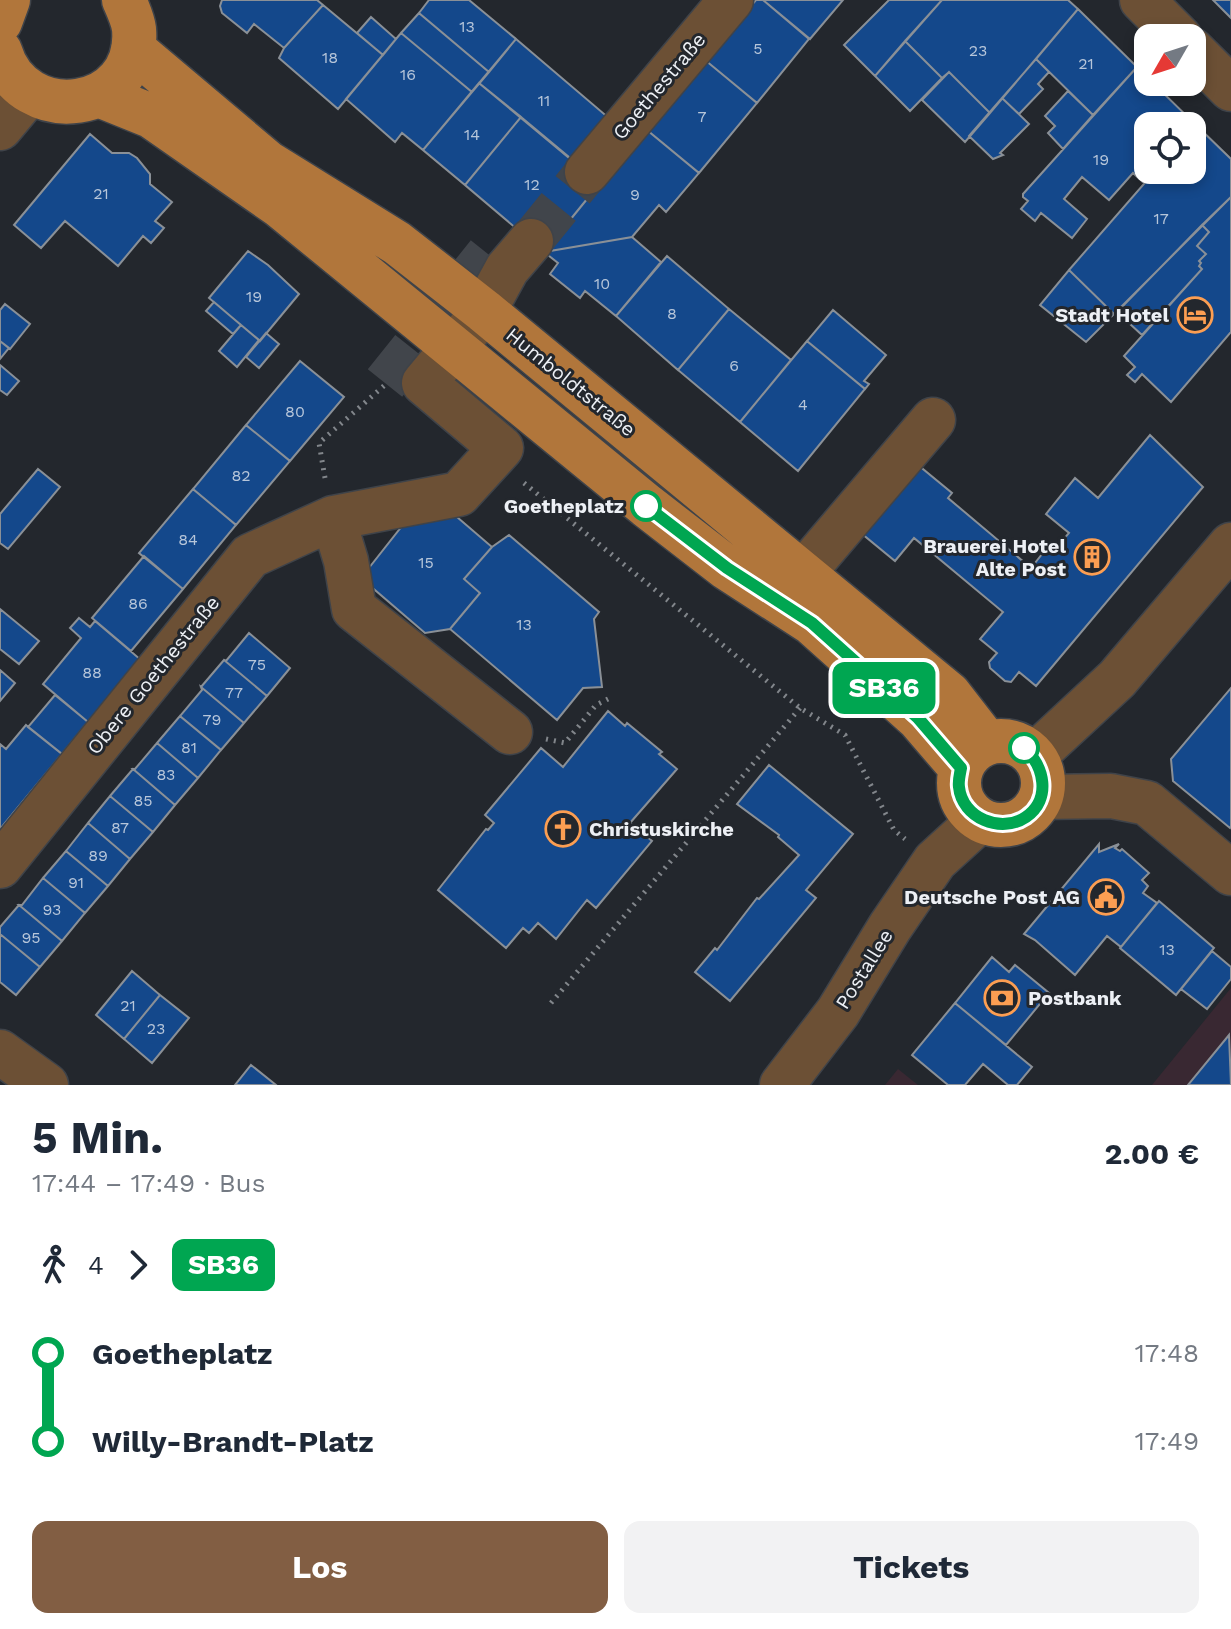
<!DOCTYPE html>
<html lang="de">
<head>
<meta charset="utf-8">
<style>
	:root { --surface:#fff; --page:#f2f2f3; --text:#1f2937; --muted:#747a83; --accent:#825e43 }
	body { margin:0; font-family:"Work Sans",sans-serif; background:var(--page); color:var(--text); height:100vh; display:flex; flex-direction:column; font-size:30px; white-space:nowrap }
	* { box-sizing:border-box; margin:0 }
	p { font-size:26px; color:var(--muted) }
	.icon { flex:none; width:44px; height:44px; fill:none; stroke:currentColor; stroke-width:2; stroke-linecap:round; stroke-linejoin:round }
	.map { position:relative; height:1085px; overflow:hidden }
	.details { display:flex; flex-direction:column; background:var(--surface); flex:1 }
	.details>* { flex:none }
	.badge { padding:0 16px; border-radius:12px; font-size:28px; line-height:52px }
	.needle { width:52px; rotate:231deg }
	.buttons { position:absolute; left:1134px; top:24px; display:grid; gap:16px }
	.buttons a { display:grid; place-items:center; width:72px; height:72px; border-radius:16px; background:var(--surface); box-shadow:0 4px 12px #0003; font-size:40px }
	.map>.badge { position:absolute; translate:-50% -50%; box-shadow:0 0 0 4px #fff }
	.legs { display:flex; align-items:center; gap:12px; height:88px; padding:0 32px; font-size:26px }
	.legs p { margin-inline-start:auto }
	.head { display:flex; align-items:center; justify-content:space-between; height:136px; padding:0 32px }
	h1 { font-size:44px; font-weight:700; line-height:60px }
	.primary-button { display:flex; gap:16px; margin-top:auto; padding:16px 32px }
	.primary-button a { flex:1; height:92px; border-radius:16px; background:var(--accent); color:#fff; font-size:32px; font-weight:700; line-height:92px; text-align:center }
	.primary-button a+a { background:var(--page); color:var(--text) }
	ul { padding:0 32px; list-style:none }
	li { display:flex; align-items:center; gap:28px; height:88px; font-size:30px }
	li i { display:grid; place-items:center; width:12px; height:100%; margin:0 10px; background:currentColor }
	li i::after { content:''; width:20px; height:20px; margin:-10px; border:6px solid; border-radius:50%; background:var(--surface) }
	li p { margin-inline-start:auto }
	li:first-child i { background:linear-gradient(#0000 50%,currentColor 0) }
	li:last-child i { background:linear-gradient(currentColor 50%,#0000 0) }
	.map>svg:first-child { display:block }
</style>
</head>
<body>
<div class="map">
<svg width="1231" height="1085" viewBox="0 0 1231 1085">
	<rect width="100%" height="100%" fill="#23272d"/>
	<path fill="#392832" d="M 1231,988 L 1231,1085 L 1152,1085 Z
		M 898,1069 L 918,1085 L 885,1085 Z"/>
	<path fill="#14488b" stroke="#8a9097" stroke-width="2" d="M 222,0 L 317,0 L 323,5 L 284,48 L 254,24 L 247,33 L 222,13 L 220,6 Z
		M 429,0 L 469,0 L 516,39 L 489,72 L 419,13 Z
		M 756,0 L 763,0 L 809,39 L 757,103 L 705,60 Z
		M 763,0 L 843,0 L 810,39 Z
		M 889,0 L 942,0 L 875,76 L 844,45 Z
		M 942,0 L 1068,0 L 1078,9 L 990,113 L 949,72 L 942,78 L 905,41 Z
		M 1213,0 L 1231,0 L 1231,18 Z
		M 323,5 L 383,55 L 338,109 L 279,58 L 284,48 Z
		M 1078,9 L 1137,67 L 1093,115 L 1036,59 Z
		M 419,13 L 489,72 L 472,92 L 401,33 Z
		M 371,17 L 396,39 L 383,55 L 357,33 Z
		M 401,33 L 472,92 L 423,150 L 402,133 L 395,142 L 346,99 Z
		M 516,39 L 610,119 L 574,162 L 479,83 Z
		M 905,41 L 942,78 L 910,111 L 875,76 Z
		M 1036,59 L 1049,72 L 1038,84 L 1043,89 L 1019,114 L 1002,98 Z
		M 705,60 L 757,103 L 699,173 L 647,130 Z
		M 1137,67 L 1148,78 L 1148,82 L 1152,82 L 1195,124 L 1192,128 L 1192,126 L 1148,126 L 1148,170 L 1156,170 L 1144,183 L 1133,173 L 1109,200 L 1082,177 L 1064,199 L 1087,219 L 1072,238 L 1041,213 L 1035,221 L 1021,209 L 1028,201 L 1023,197 L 1023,194 Z
		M 949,72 L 990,113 L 965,142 L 922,100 Z
		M 479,83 L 521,117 L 465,185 L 423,150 Z
		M 1068,91 L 1093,115 L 1063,149 L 1048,133 L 1055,126 L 1045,116 Z
		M 1002,98 L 1029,124 L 1000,153 L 1003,155 L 993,159 L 969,136 Z
		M 521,117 L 600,183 L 544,252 L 465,185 Z
		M 1195,124 L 1231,159 L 1231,197 L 1114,314 L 1069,270 L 1156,170 L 1192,170 L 1192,128 Z
		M 647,130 L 699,173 L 666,212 L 659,205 L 632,237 L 544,252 L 631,145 Z
		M 90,134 L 112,153 L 129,153 L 137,158 L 150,174 L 150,184 L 172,202 L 155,221 L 164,228 L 151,243 L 143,236 L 118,266 L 65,221 L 41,248 L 14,225 Z
		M 1231,197 L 1231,332 L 1171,402 L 1142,374 L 1135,382 L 1127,375 L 1135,367 L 1124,356 L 1202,269 L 1199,266 L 1201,263 L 1199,261 L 1206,254 L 1197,246 L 1209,232 L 1202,225 Z
		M 1202,225 L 1209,232 L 1197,246 L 1206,254 L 1199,261 L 1201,263 L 1199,266 L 1202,269 L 1142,335 L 1117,312 Z
		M 632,237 L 661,262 L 616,316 L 585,291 L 580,298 L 550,274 L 558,263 L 544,252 Z
		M 248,251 L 268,265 L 299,294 L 260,341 L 209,298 Z
		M 667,256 L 729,309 L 678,370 L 616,316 Z
		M 1069,270 L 1114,314 L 1086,342 L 1040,305 Z
		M 214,302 L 241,325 L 233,334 L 206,311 Z
		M 5,304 L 30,324 L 10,349 L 0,341 L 0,310 Z
		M 729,309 L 791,360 L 740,422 L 678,370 Z
		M 833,310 L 886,355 L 864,381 L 869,384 L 865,389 L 807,341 Z
		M 241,325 L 259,340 L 237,367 L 219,351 Z
		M 266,333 L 279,344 L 259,368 L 246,357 Z
		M 0,341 L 9,348 L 0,359 Z
		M 807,341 L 865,389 L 798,471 L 740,422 Z
		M 300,361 L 344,397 L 290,461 L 246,425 Z
		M 0,365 L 19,381 L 7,395 L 0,390 Z
		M 246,425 L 290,461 L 236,525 L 193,489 Z
		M 1150,435 L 1203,487 L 1036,686 L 1019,672 L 1011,682 L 1005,681 L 990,668 L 989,662 L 997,653 L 980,639 L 1003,612 L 914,538 L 895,561 L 861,533 L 918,465 L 952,493 L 948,498 L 1031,568 L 1046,549 L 1052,553 L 1069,533 L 1046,514 L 1075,478 L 1098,498 Z
		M 38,469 L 60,487 L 8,549 L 0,543 L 0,514 Z
		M 193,489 L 236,525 L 183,589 L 139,553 Z
		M 443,505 L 492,547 L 464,579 L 480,593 L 450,629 L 425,633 L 361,578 L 417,507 Z
		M 509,535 L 599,612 L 594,619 L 602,687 L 583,688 L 557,720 L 450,629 L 480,593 L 464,579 L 492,547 Z
		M 144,556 L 183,589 L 131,651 L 92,618 Z
		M 0,609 L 39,641 L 19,664 L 0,649 Z
		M 79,618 L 90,627 L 95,621 L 141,660 L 88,722 L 43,684 L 81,638 L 70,628 Z
		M 249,633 L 290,668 L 267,696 L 224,660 L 226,661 Z
		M 224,660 L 267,696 L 244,723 L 201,687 Z
		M 0,670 L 15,683 L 0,701 Z
		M 201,687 L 244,723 L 221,750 L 180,716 L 202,690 Z
		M 1231,688 L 1231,826 L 1230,828 L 1173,781 L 1171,759 Z
		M 55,695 L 88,722 L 62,754 L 28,727 Z
		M 608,711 L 625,726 L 627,723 L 662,752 L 659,754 L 677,769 L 630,823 L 652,841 L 596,908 L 587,900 L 556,939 L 538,923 L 529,933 L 523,928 L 506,948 L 438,890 L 486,829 L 488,830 L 494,823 L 485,815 L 541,748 L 563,767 Z
		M 180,716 L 221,750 L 198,778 L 157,743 Z
		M 26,725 L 62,754 L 0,829 L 0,744 L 6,749 Z
		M 157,743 L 198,778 L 175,805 L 133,769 L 135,769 Z
		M 769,765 L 853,834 L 806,890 L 816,898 L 730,1001 L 695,972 L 715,948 L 717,950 L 757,898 L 759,899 L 799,855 L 778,837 L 779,835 L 737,804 Z
		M 133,769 L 175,805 L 153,832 L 110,796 Z
		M 110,796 L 153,832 L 130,859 L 88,823 Z
		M 88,823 L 130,859 L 108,886 L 66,851 Z
		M 1099,844 L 1099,852 L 1119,844 L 1115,848 L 1120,851 L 1122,849 L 1149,873 L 1142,880 L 1148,886 L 1143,893 L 1157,903 L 1121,947 L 1107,936 L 1075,975 L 1035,940 L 1024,934 Z
		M 66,851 L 108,886 L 85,913 L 43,878 Z
		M 43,878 L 85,913 L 62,941 L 19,905 L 22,905 Z
		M 1159,901 L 1214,948 L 1176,995 L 1120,948 Z
		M 19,905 L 62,941 L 40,967 L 0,934 L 0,927 Z
		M 0,934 L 40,967 L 16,995 L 0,982 Z
		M 1212,951 L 1231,967 L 1231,979 L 1207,1009 L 1181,989 Z
		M 992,957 L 1009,972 L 1015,965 L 1049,993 L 1006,1045 L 955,1003 Z
		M 132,971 L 160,995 L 124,1039 L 96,1015 Z
		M 160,995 L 189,1018 L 152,1063 L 124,1039 Z
		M 955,1003 L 1032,1067 L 1017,1085 L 1008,1085 L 983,1064 L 965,1085 L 948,1085 L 912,1055 Z
		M 1229,1035 L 1231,1085 L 1188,1085 Z
		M 251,1065 L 276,1085 L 235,1085 Z"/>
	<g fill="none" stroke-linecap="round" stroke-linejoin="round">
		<path stroke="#41454b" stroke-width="44" stroke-dasharray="44 22" stroke-linecap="butt" d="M 531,241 L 587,172
			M 385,383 L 488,254"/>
		<defs>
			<path id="minor" d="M 1142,0 L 1180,38
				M 1192,50 L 1231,89
				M 0,128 L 30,92
				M 587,172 L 731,0
				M 333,518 L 346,561 L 354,609 L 510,732
				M 803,573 L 933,420
				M 1034,756 L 1117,679 L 1231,545
				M 1041,797 L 1111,796 L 1147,803 L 1231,873
				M 0,866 L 250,556 L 333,518 L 459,494 L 501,448 L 424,383 L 484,311 L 507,269 L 531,241
				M 0,1052 L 46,1085
				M 782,1085 L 838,1012 L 890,927 L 935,861 L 980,820"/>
			<path id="major" d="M 0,22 L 8,0
				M 133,49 L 268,163 L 397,243 L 484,311 L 949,694 L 987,743
				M 0,51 C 23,129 141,113 134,29 C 133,20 128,9 124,0
				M 99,95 L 151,116 L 280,206 L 647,506 L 727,568 L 812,623 L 918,718 L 961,768
				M959 783a42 42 0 1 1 84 0a42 42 0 1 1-84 0Z"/>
		</defs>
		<use href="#minor" stroke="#3f4349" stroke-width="47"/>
		<use href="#major" stroke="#3f4349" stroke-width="47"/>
		<path stroke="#82868b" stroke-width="5" stroke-dasharray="2 6" stroke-linecap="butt" d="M 325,478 L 319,443 L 386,384
			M 524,483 L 800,708 L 845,735 L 894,830 L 905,839
			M 546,739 L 565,743 L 596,705 L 612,697
			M 551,1003 L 800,708"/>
		<use href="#minor" stroke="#6c5035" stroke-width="44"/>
		<use href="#major" stroke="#b1763b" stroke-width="44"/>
	</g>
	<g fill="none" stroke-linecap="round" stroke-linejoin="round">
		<defs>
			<path id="line-1" d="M 646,506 L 727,568 L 812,623 L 918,718 L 961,768 C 960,774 958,781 959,787 C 962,818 1001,834 1026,817 C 1052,799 1044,765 1024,748"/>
		</defs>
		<use href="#line-1" stroke="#fff" stroke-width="18"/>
		<use href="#line-1" stroke="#00a651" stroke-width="12"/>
	</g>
	<defs>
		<symbol id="hotel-ring" viewBox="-11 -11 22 22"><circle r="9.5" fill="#23272d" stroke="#fc9e52" stroke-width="1.5"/><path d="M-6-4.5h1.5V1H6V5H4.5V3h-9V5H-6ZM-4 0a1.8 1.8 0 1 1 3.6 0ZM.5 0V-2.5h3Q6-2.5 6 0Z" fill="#fc9e52"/></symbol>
		<symbol id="building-ring" viewBox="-11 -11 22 22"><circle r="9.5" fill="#23272d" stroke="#fc9e52" stroke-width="1.5"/><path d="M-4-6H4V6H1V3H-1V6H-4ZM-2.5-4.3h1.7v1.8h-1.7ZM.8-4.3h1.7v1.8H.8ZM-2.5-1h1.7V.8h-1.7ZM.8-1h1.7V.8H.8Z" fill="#fc9e52"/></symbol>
		<symbol id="church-ring" viewBox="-11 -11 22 22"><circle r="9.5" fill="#23272d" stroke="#fc9e52" stroke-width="1.5"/><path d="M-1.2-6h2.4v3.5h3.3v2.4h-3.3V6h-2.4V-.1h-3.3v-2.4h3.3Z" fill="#fc9e52"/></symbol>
		<symbol id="civic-ring" viewBox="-11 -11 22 22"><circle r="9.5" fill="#23272d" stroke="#fc9e52" stroke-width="1.5"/><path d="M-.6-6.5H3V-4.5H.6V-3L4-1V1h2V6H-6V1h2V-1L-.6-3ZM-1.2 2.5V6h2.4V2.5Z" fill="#fc9e52"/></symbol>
		<symbol id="bank-ring" viewBox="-11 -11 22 22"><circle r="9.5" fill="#23272d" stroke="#fc9e52" stroke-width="1.5"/><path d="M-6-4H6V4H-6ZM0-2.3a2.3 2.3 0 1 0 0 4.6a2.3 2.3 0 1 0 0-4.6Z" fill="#fc9e52"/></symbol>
	</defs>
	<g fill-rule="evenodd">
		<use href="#hotel-ring" x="1175" y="295" width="40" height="40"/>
		<use href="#building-ring" x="1072" y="537" width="40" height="40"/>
		<use href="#church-ring" x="543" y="809" width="40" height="40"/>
		<use href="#civic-ring" x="1086" y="877" width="40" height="40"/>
		<use href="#bank-ring" x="982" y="978" width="40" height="40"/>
	</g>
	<g fill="#fff" stroke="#00a651" stroke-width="4">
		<circle cx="646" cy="506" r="14"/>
		<circle cx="1024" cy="748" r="14"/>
	</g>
	<g text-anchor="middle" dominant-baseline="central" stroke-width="6" stroke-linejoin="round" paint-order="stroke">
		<g font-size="16" fill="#b7c6da">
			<text x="467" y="26">13</text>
			<text x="758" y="48">5</text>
			<text x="978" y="50">23</text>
			<text x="330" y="57">18</text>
			<text x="1086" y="63">21</text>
			<text x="408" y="74">16</text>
			<text x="544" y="100">11</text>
			<text x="702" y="116">7</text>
			<text x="472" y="134">14</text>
			<text x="1101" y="159">19</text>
			<text x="532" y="184">12</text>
			<text x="101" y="193">21</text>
			<text x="635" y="194">9</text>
			<text x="1161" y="218">17</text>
			<text x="602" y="283">10</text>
			<text x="254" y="296">19</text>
			<text x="672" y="313">8</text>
			<text x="734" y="365">6</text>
			<text x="803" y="404">4</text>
			<text x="295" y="411">80</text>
			<text x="241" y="475">82</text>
			<text x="188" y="539">84</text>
			<text x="426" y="562">15</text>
			<text x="138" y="603">86</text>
			<text x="524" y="624">13</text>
			<text x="257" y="664">75</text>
			<text x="92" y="672">88</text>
			<text x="234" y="692">77</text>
			<text x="212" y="719">79</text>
			<text x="189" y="747">81</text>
			<text x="166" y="774">83</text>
			<text x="143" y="800">85</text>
			<text x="120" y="827">87</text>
			<text x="98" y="855">89</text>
			<text x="76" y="882">91</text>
			<text x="52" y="909">93</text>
			<text x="31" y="937">95</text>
			<text x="1167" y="949">13</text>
			<text x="128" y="1005">21</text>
			<text x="156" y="1028">23</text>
		</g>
		<g font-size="20" fill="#edf0f5" stroke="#23272d">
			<text transform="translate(659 86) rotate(-50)">Goethestraße</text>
			<text transform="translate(571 382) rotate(39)">Humboldtstraße</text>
			<text transform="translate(153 675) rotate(-51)">Obere Goethestraße</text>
			<text transform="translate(864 969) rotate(-58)">Postallee</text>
		</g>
		<g font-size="20" font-weight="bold" fill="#edf0f5" stroke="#23272d" text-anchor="end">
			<text x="1169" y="315">Stadt Hotel</text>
			<text x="1066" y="546">Brauerei Hotel<tspan x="1066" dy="23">Alte Post</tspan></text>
			<text x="589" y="829" text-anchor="start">Christuskirche</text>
			<text x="1080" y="897">Deutsche Post AG</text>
			<text x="1028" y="998" text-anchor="start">Postbank</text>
		</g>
		<g font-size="20" font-weight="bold" fill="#edf0f5" stroke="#23272d" text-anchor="end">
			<text x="624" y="506">Goetheplatz</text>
		</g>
	</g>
</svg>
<div class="buttons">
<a><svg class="needle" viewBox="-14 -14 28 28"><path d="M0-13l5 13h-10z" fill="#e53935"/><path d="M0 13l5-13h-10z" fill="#747a83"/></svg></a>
<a><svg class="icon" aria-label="locate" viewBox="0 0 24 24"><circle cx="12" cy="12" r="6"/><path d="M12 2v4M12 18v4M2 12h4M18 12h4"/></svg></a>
</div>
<b class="badge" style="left:884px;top:688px;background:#00a651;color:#fff">SB36</b>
</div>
<section class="details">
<div class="head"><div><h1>5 Min.</h1><p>17:44 – 17:49 · Bus</p></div><b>2.00 €</b></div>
<div class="legs"><svg class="icon" aria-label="walk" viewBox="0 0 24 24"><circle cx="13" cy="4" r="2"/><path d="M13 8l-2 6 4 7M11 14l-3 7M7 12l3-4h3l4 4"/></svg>4<svg class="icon" aria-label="forward" viewBox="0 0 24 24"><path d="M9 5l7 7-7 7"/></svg><b class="badge" style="background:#00a651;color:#fff">SB36</b></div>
<ul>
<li><i style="color:#00a651"></i><b>Goetheplatz</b><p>17:48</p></li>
<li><i style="color:#00a651"></i><b>Willy-Brandt-Platz</b><p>17:49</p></li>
</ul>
<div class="primary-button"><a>Los</a><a>Tickets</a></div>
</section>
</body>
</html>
